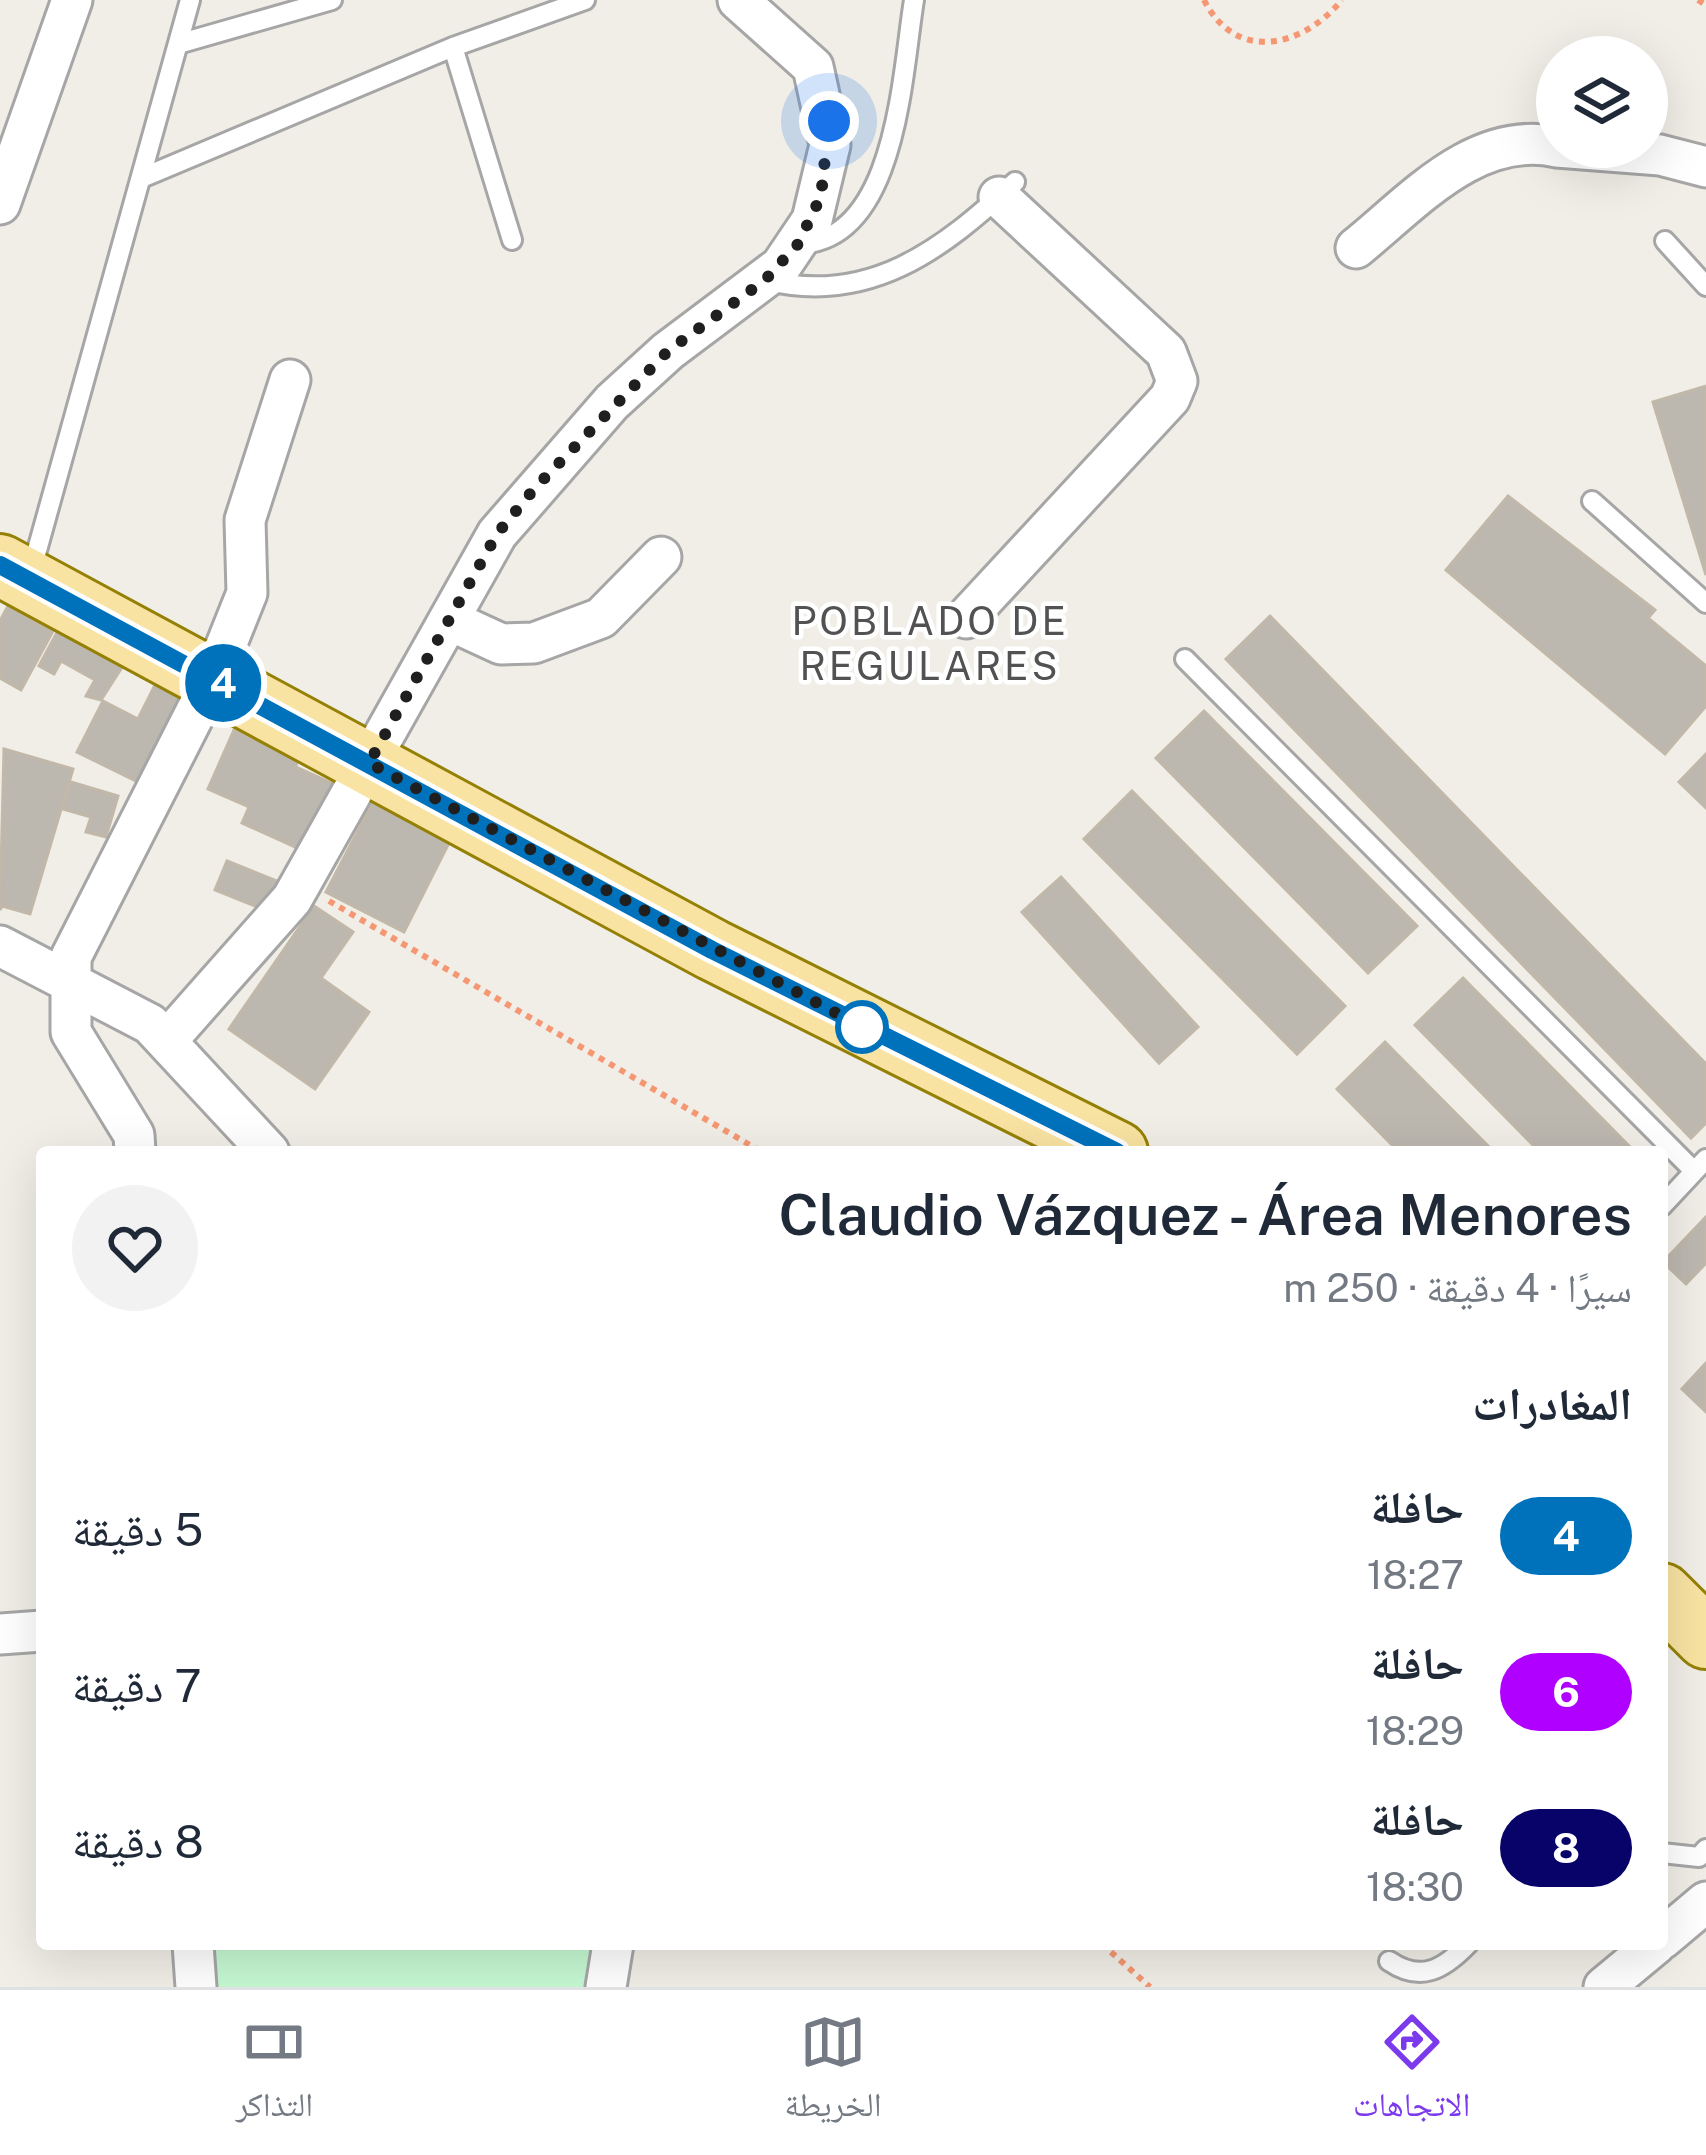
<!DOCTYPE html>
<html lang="ar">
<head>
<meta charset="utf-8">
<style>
	:root { --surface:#fff; --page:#f2f2f3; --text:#1f2937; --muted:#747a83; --line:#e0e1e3; --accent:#7c3aed }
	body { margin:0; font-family:"Public Sans","Noto Naskh Arabic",sans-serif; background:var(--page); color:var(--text); direction:rtl; height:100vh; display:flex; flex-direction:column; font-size:45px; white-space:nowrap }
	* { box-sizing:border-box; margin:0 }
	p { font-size:39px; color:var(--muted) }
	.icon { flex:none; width:66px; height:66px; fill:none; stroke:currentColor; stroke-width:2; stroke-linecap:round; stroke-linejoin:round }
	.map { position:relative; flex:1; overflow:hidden; direction:ltr }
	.details { position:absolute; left:36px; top:1146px; width:1632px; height:804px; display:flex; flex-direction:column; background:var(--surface); border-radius:12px; box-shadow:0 12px 48px #0002; direction:rtl }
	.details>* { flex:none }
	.badge { padding:0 24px; border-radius:39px; font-size:42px; line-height:78px }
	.tools { position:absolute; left:1536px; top:36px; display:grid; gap:24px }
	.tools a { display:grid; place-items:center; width:132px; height:132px; border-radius:50%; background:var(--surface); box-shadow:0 12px 48px #0002; font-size:60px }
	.you { position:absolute; width:60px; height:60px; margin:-30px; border:9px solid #fff; border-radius:50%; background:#1a73e8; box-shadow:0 0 0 18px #1a73e833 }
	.map>.badge { position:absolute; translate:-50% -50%; box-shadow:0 0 0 6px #fff }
	h2 { padding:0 36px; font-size:45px; line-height:108px }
	.round { display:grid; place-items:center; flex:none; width:126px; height:126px; border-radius:63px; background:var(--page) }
	.head { display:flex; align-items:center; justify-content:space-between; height:204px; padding:0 36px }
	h1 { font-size:57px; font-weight:600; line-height:90px }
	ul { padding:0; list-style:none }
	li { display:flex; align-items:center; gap:36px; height:156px; padding:0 36px }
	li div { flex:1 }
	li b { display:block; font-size:45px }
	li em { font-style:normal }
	li .badge { min-width:132px; font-weight:700; text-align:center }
	.menu { display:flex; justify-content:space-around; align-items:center; height:168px; border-top:3px solid var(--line); background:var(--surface); font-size:33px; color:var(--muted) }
	.menu a { display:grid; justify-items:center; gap:6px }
	.menu .current { color:var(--accent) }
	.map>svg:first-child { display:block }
</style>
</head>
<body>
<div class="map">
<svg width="1706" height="1987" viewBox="0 0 1706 1987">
	<rect width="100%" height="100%" fill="#f0eee6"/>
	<path fill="#c5f8d2" d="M 190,1944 L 616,1944 L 609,1987 L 192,1987 Z"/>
	<path fill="#bcb7af" stroke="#c1b8a9" stroke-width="3" d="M 1706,386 L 1705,424 L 1706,575 L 1653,402 Z
		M 1508,496 L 1655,610 L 1648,618 L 1706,666 L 1706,706 L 1665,754 L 1446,570 Z
		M 8,606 L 53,631 L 21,690 L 0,678 L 0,621 Z
		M 67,614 L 133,650 L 101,700 L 86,696 L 95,680 L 61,661 L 54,674 L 39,666 Z
		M 1270,616 L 1706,1064 L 1706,1123 L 1691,1138 L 1226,659 Z
		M 160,675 L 185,696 L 140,783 L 77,752 L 103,701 L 138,719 Z
		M 1204,711 L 1417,926 L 1368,973 L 1156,758 Z
		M 234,730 L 297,758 L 296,767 L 345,789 L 315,856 L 242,823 L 249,807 L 208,789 Z
		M 4,749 L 73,769 L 30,914 L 2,906 L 0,910 Z
		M 1706,754 L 1706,808 L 1679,782 Z
		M 71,782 L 118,796 L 106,837 L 86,832 L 91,817 L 63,809 Z
		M 1132,791 L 1345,1006 L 1297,1054 L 1084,839 Z
		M 377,794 L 454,833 L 404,932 L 326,892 Z
		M 227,861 L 277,881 L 265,910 L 215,890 Z
		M 1061,877 L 1198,1027 L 1159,1063 L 1022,912 Z
		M 314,906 L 353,932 L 321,978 L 369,1012 L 315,1089 L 229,1029 Z
		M 1463,978 L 1635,1152 L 1540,1152 L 1415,1025 Z
		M 1385,1042 L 1494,1152 L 1399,1152 L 1337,1089 Z
		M 1706,1217 L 1706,1263 L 1686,1284 L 1663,1262 Z
		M 1706,1363 L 1706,1412 L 1682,1389 Z"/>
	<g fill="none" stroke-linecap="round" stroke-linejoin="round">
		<defs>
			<path id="lane" d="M 178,44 L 332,0
				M 453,47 L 512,240
				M 144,177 L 453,47 L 585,0
				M 1665,241 L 1706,286
				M 798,244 C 897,242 902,73 914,0
				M 765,280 C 869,306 942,250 1015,182
				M 1592,501 L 1706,603
				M 31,572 L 190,0
				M 1185,659 L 1694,1171
				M 1662,1206 L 1706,1159
				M 1662,1853 L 1699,1857 L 1706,1849
				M 1389,1961 C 1421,1983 1444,1969 1468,1944"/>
			<path id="street" d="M 1557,147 L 1660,155 L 1706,167
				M 0,204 L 72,0
				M 1356,248 C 1413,202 1476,129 1557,147
				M 966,618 L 1170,398 L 1177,381 L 1166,352 L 999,197
				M 449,620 L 501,644 L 534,643 L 601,618 L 661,557
				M 0,946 L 150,1024 L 269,1152
				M 169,1038 L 292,899 L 497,534 L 612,402 L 668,351 L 781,266 L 812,220 L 830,145 L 813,67 L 738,0
				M 135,1152 L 134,1135 L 71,1032 L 71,957 L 213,678 L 247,593 L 245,520 L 290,380
				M 0,1634 L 42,1631
				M 1662,1939 L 1706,1902
				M 193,1944 L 196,1987
				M 606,1987 L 613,1944
				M 1604,1987 L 1656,1944"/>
			<path id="primary" d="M 0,565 L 713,950 L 1117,1152
				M 1662,1594 L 1706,1638"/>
		</defs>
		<use href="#lane" stroke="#a6a6a6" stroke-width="24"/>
		<use href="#street" stroke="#a6a6a6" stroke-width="45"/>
		<use href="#primary" stroke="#958006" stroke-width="66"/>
		<path stroke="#f59772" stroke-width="6" stroke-dasharray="6 6" stroke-linecap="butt" d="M 1204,0 C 1236,63 1302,48 1342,0
			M 1698,0 L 1706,5
			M 329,901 L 762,1152
			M 1102,1944 L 1150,1987"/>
		<use href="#lane" stroke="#fff" stroke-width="18"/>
		<use href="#street" stroke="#fff" stroke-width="39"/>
		<use href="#primary" stroke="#f8e3a2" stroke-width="60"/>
	</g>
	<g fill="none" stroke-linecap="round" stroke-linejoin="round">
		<defs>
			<path id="line" d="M 0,565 L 712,950 L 1117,1152"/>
		</defs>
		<use href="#line" stroke="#fff" stroke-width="27"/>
		<use href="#line" stroke="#0072bc" stroke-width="18"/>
		<path stroke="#1f1f1f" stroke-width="12" stroke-dasharray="0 21.6" d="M 829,121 L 821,196 L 798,244 L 765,280 L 668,351 L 534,489 L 497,534 L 369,763 L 862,1027"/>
	</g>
	<circle fill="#fff" stroke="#0072bc" stroke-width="6" cx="862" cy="1027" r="24"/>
	<g text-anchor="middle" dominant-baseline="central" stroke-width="9" stroke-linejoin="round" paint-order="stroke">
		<g font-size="39" letter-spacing="3" fill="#525252" stroke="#fff">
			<text x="930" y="621">POBLADO DE<tspan x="930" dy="45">REGULARES</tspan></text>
		</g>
	</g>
</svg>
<div class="tools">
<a><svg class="icon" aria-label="layers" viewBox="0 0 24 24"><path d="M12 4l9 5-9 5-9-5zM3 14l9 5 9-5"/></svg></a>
</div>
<div class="you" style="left:829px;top:121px"></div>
<b class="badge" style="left:223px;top:683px;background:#0072bc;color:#fff">4</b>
<section class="details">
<div class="head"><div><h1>Claudio Vázquez - Área Menores</h1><p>سيرًا · 4 دقيقة · 250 m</p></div><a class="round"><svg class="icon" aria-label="heart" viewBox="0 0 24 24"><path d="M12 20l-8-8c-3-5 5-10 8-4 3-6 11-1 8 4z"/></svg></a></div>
<h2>المغادرات</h2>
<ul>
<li><span class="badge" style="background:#0072bc;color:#fff">4</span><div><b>حافلة</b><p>18:27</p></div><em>5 دقيقة</em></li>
<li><span class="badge" style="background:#b000ff;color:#fff">6</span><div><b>حافلة</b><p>18:29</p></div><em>7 دقيقة</em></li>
<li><span class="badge" style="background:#080369;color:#fff">8</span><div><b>حافلة</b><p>18:30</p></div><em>8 دقيقة</em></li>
</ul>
</section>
</div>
<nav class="menu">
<a class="current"><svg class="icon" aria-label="directions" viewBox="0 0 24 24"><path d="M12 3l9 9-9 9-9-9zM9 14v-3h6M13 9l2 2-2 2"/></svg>الاتجاهات</a>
<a><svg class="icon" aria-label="map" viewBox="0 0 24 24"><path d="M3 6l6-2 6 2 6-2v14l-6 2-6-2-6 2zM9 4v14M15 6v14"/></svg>الخريطة</a>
<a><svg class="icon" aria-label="tickets" viewBox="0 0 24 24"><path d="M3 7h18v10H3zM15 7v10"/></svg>التذاكر</a>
</nav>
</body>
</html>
